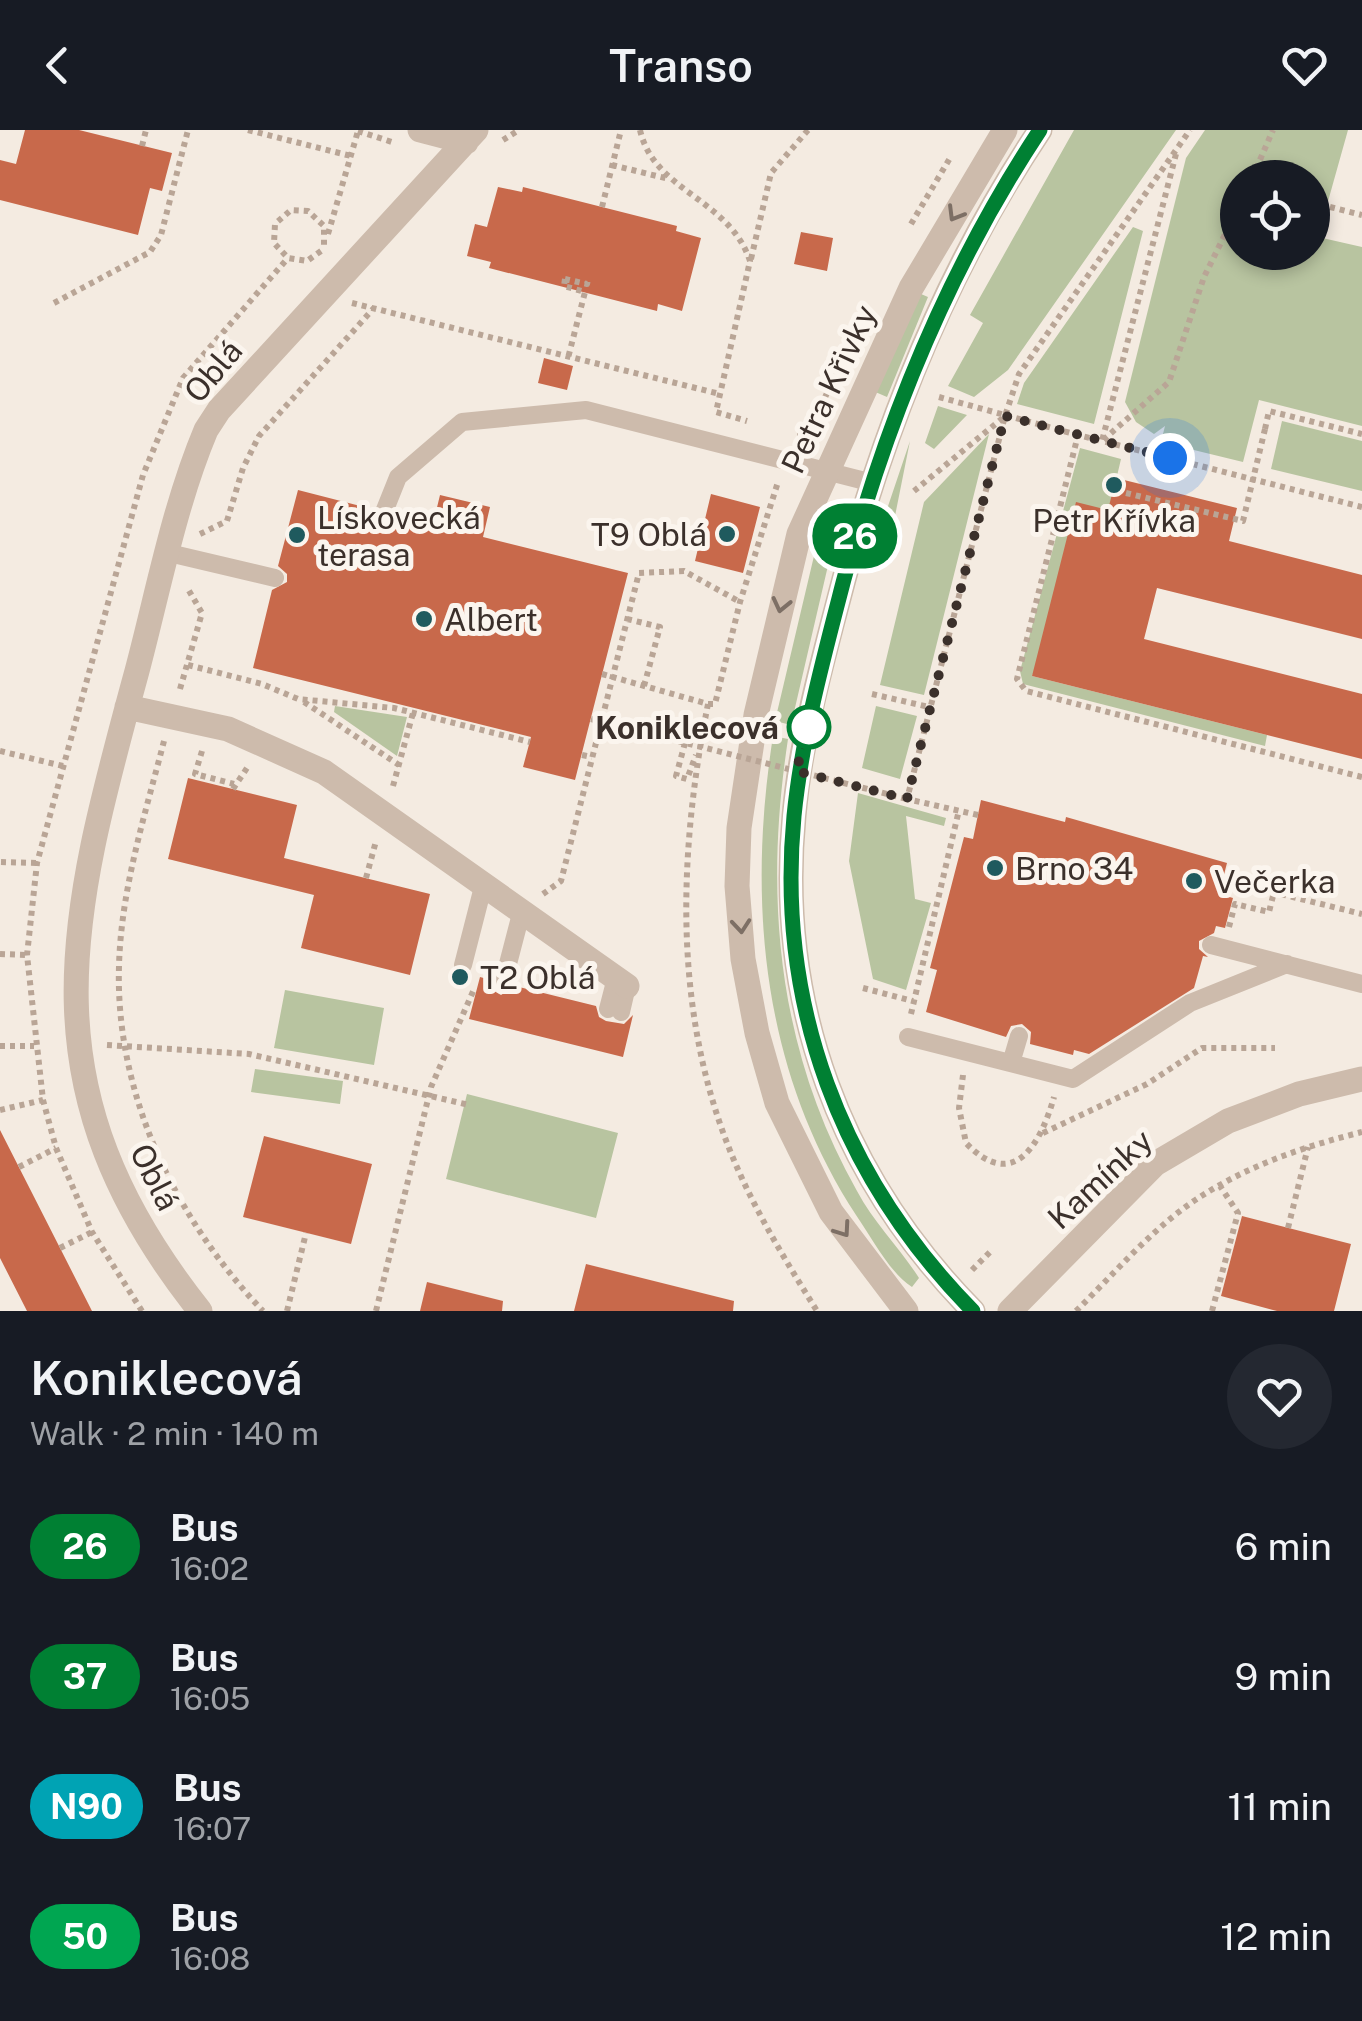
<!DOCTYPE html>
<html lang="en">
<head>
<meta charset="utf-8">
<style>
	:root { --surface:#171b24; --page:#242831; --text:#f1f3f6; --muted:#9ea1a6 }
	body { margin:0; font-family:"Public Sans",sans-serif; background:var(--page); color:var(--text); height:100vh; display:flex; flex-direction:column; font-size:38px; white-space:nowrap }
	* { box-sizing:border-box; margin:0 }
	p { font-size:32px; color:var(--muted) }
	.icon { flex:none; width:55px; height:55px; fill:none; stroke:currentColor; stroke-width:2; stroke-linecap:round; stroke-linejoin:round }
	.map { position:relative; height:1181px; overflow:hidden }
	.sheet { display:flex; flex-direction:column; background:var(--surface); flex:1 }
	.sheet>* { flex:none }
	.badge { padding:0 20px; border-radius:32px; font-size:35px; line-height:65px }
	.tools { position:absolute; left:1220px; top:30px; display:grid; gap:20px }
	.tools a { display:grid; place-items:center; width:110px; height:110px; border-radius:50%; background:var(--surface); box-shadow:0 5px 15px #0003; font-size:50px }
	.you { position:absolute; width:50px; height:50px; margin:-25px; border:8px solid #fff; border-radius:50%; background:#1a73e8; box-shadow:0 0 0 15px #1a73e833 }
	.map>.badge { position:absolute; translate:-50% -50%; box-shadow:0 0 0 5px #fff }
	.round { display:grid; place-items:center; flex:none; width:105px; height:105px; border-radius:52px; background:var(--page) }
	.head { display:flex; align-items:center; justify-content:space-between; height:170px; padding:0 30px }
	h1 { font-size:48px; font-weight:600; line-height:75px }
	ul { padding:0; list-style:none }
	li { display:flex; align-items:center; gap:30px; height:130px; padding:0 30px }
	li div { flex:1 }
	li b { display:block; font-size:38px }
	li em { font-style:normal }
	li .badge { min-width:110px; font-weight:700; text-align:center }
	header { display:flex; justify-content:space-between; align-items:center; height:130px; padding:0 30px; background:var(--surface); font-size:45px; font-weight:600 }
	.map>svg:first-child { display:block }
</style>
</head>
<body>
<header><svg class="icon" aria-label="back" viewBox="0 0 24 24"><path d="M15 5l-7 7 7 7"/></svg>Transo<svg class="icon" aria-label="heart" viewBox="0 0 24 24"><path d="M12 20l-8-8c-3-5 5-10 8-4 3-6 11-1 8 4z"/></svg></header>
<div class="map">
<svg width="1362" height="1181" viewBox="0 0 1362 1181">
	<rect width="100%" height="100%" fill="#f4ebe1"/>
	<path fill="#b8c4a0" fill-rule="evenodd" d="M 1074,0 L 1176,0 L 1008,240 L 974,267 L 948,256 L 983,193 L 970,185 Z
		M 1205,0 L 1348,0 L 1318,107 L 1362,117 L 1362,296 L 1259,270 L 1243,332 L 1161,312 L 1165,296 L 1154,304 L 1136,292 L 1125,272 L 1186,28 ZM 1238,48 L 1312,48 L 1312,122 L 1238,122 Z
		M 1133,97 L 1143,101 L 1094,294 L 1017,274 L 1024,253 Z
		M 921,164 L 928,167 L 887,267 L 873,261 Z
		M 938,276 L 967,285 L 934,319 L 925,313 Z
		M 1282,291 L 1362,311 L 1362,361 L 1271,339 Z
		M 989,304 L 924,565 L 880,555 L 924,372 Z
		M 910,311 L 887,426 L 883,391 Z
		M 1080,318 L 1121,329 L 1109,380 L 1032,546 L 1267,605 L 1265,616 L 1023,554 L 1020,541 Z
		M 825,405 L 833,414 L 791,595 L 775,591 L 818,409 Z
		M 335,576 L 407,587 L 397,626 L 334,582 Z
		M 876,576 L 917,586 L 900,649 L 862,638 Z
		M 773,606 L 788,609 C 764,767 777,919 857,1061 C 874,1093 900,1118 919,1148 L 912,1157 C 889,1142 872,1108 856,1085 C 762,941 747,772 773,606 Z
		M 858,663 L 946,688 L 944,696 L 906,686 L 915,769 L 931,773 L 906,860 L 873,849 L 849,731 Z
		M 285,860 L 384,878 L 374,935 L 274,918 Z
		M 255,939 L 343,951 L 340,974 L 251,962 Z
		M 467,964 L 618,1003 L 596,1088 L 446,1049 Z"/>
	<path fill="#c8694b" d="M 25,0 L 79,0 L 172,23 L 162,61 L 150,58 L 138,105 L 0,70 L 0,30 L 16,34 Z
		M 498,57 L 522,62 L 523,57 L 677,96 L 676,101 L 701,108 L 682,181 L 658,174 L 657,181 L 489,138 L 491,132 L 467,126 L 475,94 L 487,97 Z
		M 801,102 L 833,108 L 827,141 L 794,134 Z
		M 544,228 L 573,236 L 567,260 L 538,253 Z
		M 1116,348 L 1237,378 L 1229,411 L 1362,445 L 1362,509 L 1157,458 L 1144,509 L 1362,564 L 1362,629 L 1032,546 L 1076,372 L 1108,380 Z
		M 298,360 L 372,379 L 375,390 L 385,394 L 396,385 L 433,394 L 440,365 L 490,377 L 483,407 L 628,443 L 575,650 L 523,637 L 531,607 L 253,538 L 272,460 L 287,452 L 287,444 L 278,436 Z
		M 711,364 L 760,377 L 743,443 L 695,431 Z
		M 188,648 L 297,675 L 284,728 L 430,764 L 410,845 L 301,818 L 314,765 L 168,729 Z
		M 981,670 L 1065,692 L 1066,687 L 1227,733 L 1219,764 L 1233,768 L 1225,798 L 1216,796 L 1214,803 L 1199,811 L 1199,819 L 1208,827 L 1203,826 L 1194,858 L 1089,924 L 1074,920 L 1073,925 L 1030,914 L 1031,902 L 1022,894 L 1011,896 L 1006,907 L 926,882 L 937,840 L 930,838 L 964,707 L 973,709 Z
		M 480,847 L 491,850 L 494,861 L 501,865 L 515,856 L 596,876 L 599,887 L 606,891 L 624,894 L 633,885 L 623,927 L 469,889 Z
		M 0,1000 L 60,1118 L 92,1181 L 27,1181 L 0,1128 Z
		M 264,1006 L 372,1034 L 351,1114 L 243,1087 Z
		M 1242,1086 L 1351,1114 L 1334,1181 L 1277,1181 L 1221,1166 Z
		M 586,1134 L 734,1171 L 733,1181 L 574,1181 Z
		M 427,1152 L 503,1171 L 502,1181 L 420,1181 Z"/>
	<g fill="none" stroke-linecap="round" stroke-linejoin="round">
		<path stroke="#b9a596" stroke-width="6" stroke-dasharray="5 5" stroke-linecap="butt" d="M 248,0 L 351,26
			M 640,0 C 654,62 729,68 750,131 L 716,282 L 747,291
			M 358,1 L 395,13
			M 503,10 L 519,0
			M 142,16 L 146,0
			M 1176,24 L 1102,311 L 1362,377
			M 612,35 L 669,49
			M 1252,48 L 1273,0
			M 602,77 L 621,0
			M 1330,77 L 1362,85
			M 1238,78 L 1204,147 L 1169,252 L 1102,311 L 1078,305 L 1017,549 L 1026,561 L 1362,647
			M 911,94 L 950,28
			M 328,104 L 358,1
			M 321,121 L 307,131 L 288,128 L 274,113 L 275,94 L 291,80 L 308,81 L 324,96 L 324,116
			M 751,129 L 771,43 L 808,0
			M 565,149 L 564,156 L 585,162 L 568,228
			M 565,149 L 587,154 L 588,150
			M 54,173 L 150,122 L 161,105 L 188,0
			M 352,173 L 720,264
			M 939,267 L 1078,305
			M 1265,299 L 1269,281 L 1362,304
			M 797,306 L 804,306 L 812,296 L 852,208
			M 914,361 L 1004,287
			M 200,404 L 227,391 L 243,338 L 259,306 L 374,178
			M 627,489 L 660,497 L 644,556
			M 188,535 L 262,554 L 298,569 L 394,578 L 530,612
			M 602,544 L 708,574 C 680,716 673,866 724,1005 C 747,1068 782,1125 817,1181
			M 180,559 L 202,483 L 188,459
			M 872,564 L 929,577
			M 304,572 L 399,635
			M 708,574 L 715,574 L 740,472 L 778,352
			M 164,611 C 145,685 121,759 119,836 C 115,964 176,1090 263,1181
			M 685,613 L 676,646 L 687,649 L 696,625
			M 0,621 L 63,636
			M 202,621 L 195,644 L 234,654
			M 582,625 L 592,627
			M 393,656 L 413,583
			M 233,659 L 247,638
			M 978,685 L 907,669 L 1005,286 L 1019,244 L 1190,0
			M 1,732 L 37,733
			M 366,748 L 376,711
			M 1223,750 L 1362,784
			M 543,764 L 561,751 L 639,443 L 684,441 L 740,472
			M 1229,797 L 1235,774 L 1269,782 L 1274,762
			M 0,824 L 27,825
			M 863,858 L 913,871
			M 911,884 L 959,680
			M 107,915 L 249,924 L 469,975
			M 0,916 L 34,916
			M 963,945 L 959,978 L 966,1013 C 1014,1063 1041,1013 1054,967
			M 0,980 L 43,970
			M 1043,1003 L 1147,954 L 1202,918 L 1275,918
			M 19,1037 L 56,1018
			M 1288,1098 L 1308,1017
			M 60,1118 L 92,1102
			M 972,1140 L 991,1121
			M 142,1181 L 92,1102 L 56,1018 L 43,970 L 27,825 L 37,733 L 143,345 L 183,248 L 288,128
			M 287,1181 L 306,1103
			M 376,1181 L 431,957 L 475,857
			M 1076,1181 C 1116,1142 1155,1095 1203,1065 C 1252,1034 1306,1016 1362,1002
			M 1212,1181 L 1238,1083 L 1220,1056"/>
		<path stroke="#cdbbac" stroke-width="18" d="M 384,382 L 398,347 L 462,292 L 586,280 L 869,352
			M 169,423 L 275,448
			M 1211,815 L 1362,854
			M 463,835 L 484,753
			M 503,853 L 522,780
			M 608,879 L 616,848
			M 621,882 L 627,856
			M 908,907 L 1073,949 L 1190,873 L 1287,834
			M 1011,933 L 1019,906"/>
		<path stroke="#cdbbac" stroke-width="25" d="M 420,0 L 466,12
			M 127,577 L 228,599 L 324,642 L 627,856
			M 200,1181 C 23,958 68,793 137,541 C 158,462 174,376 206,300 L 219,280 L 476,0
			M 1010,1181 L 1155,1034 L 1228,991 L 1299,964 L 1362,949"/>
		<path stroke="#cdbbac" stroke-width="25" d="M 906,1181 L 831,1082 L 777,973 L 757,903 L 743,829 L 737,756 L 739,698 L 756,585 L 799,404 L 911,158 L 1005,0
			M 973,1181 C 841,1047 776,875 794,686 C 801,606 824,526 844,449 C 886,292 949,136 1040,0"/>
		<path stroke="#b9a596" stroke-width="6" stroke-dasharray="5 5" stroke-linecap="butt" d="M 1126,363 L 1243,391 L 1265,299
			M 591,589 L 907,669"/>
	</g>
	<defs><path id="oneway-chevron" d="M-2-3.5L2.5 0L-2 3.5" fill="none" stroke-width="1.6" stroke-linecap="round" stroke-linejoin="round" transform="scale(2.5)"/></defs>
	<g stroke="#7d6f65">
		<use href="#oneway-chevron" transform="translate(955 84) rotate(121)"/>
		<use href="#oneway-chevron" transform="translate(781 475) rotate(103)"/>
		<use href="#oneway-chevron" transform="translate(741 796) rotate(85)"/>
		<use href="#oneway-chevron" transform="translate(843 1100) rotate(55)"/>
	</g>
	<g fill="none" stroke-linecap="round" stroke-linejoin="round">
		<defs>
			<path id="line" d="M 973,1181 C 841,1047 776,875 794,686 C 802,606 824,526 844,449 C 886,292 950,136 1040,0"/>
		</defs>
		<use href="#line" stroke="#fff" stroke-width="22"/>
		<use href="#line" stroke="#008033" stroke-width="15"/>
		<path stroke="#3b302b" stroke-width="10" stroke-dasharray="0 18" d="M 809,597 L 796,641 L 907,669 L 1005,286 L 1170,328"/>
	</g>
	<g fill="#1f5a5e" stroke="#fbf5ee" stroke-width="4">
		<circle cx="1114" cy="355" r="10"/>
		<circle cx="727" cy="404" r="10"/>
		<circle cx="297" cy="405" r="10"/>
		<circle cx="424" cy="489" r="10"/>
		<circle cx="995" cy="738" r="10"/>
		<circle cx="1194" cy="751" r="10"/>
		<circle cx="460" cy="847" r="10"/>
	</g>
	<circle fill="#fff" stroke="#008033" stroke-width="5" cx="809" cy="597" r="20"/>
	<g text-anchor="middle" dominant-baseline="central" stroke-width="10" stroke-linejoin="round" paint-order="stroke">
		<g font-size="32" fill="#3b302b" stroke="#fbf5ee">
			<text transform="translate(213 241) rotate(-50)">Oblá</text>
			<text transform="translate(829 259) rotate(-65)">Petra Křivky</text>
			<text transform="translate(155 1047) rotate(63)">Oblá</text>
			<text transform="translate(1100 1049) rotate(-43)">Kamínky</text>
		</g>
		<g font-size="32" fill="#3b302b" stroke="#fbf5ee" text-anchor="start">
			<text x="317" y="387">Lískovecká<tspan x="317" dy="37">terasa</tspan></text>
			<text x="1114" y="390" text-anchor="middle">Petr Křívka</text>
			<text x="707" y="404" text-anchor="end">T9 Oblá</text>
			<text x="444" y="489">Albert</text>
			<text x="1015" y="738">Brno 34</text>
			<text x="1214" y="751">Večerka</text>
			<text x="480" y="847">T2 Oblá</text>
		</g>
		<g font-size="32" font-weight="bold" fill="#3b302b" stroke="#fbf5ee" text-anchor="end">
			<text x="779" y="597">Koniklecová</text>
		</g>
	</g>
</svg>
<div class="tools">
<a><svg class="icon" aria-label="locate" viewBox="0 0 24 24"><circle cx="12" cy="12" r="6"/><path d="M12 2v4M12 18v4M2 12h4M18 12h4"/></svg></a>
</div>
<div class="you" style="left:1170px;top:328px"></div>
<b class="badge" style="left:855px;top:406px;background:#008033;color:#fff">26</b>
</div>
<section class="sheet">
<div class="head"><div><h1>Koniklecová</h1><p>Walk · 2 min · 140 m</p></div><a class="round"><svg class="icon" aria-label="heart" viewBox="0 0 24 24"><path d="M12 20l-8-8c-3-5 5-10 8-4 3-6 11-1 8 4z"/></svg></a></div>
<ul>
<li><span class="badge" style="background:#008033;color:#fff">26</span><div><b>Bus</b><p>16:02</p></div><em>6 min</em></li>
<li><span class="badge" style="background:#008033;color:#fff">37</span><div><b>Bus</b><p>16:05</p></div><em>9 min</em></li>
<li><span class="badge" style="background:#00a3b4;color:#fff">N90</span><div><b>Bus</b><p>16:07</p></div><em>11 min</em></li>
<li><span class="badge" style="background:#00a651;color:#fff">50</span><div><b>Bus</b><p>16:08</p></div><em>12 min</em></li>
</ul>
</section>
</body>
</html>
